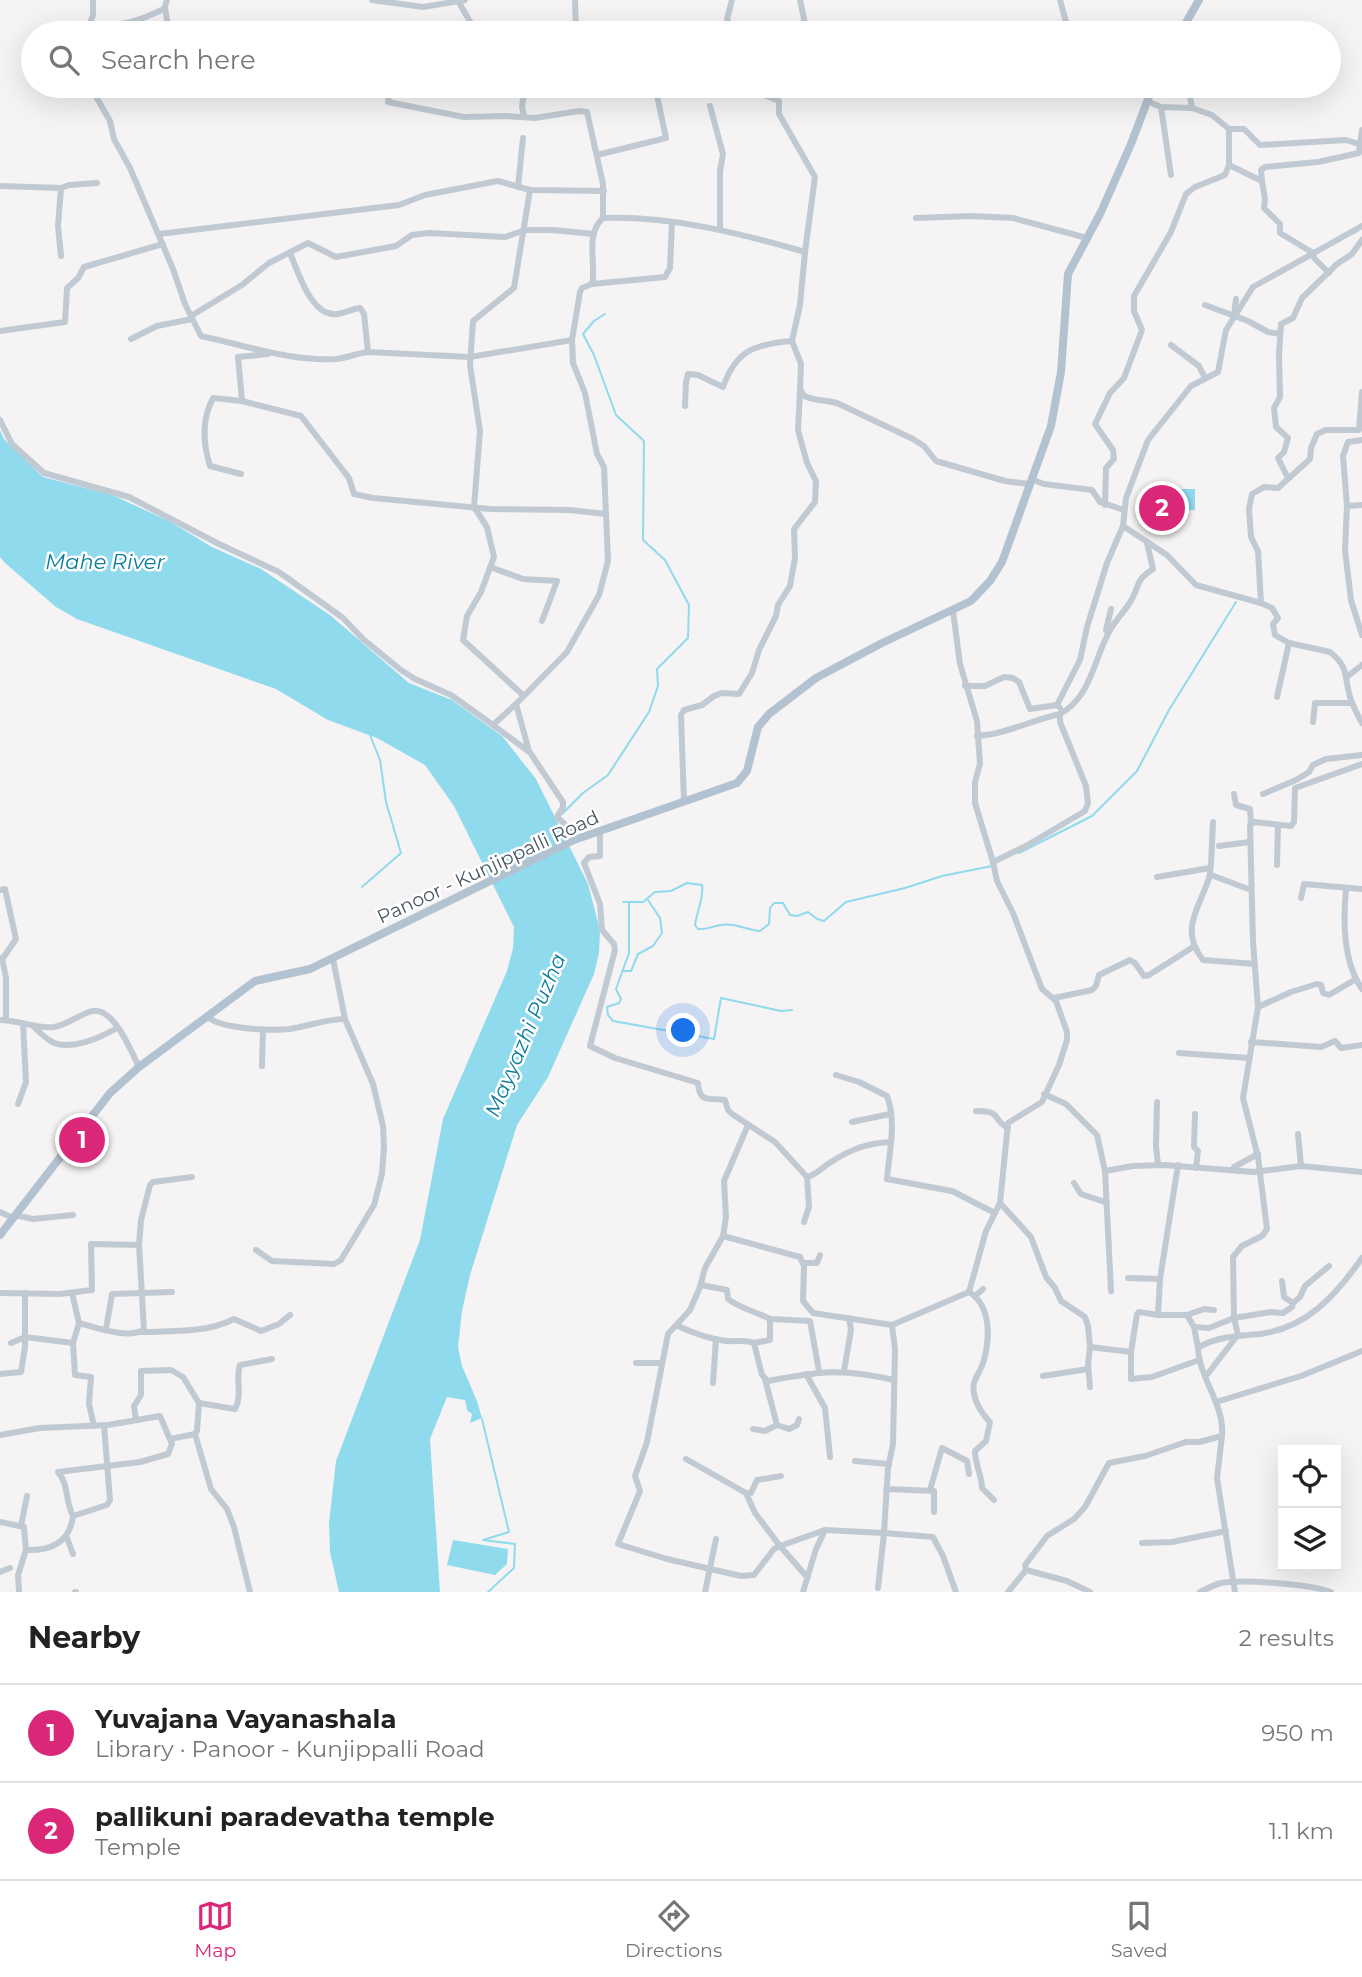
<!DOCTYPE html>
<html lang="en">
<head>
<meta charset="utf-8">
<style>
	body { margin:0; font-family:Montserrat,sans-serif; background:#f2f2f2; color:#222 }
	.controls { position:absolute; right:21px; bottom:21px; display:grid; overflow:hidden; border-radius:0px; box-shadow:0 7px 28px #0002 }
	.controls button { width:63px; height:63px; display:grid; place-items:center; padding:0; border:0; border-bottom:2px solid #e0e0e0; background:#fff; color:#222; font:35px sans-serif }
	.you { position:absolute; left:684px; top:1031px; width:24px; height:24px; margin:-18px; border:5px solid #fff; border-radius:50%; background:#1a73e8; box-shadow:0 0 0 10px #1a73e833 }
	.badge { display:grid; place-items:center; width:46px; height:46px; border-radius:50%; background:#db2777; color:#fff; font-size:23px; font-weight:700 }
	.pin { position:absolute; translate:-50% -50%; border:4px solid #fff; box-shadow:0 2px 7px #0006 }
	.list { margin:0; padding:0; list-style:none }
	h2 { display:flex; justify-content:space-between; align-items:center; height:91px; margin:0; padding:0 28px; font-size:30px }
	h2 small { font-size:23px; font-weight:400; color:#767676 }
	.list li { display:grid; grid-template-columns:46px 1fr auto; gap:21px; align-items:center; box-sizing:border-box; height:98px; padding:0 28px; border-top:2px solid #e0e0e0 }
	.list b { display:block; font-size:26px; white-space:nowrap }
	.list p { margin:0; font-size:23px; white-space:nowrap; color:#767676 }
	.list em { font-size:23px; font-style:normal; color:#767676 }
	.icon { flex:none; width:38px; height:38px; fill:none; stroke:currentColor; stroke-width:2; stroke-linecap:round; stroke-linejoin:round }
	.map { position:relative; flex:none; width:1362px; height:1592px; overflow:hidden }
	.search { position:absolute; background:#fff; box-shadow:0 7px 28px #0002; left:21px; right:21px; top:21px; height:77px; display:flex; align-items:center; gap:18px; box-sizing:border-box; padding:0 24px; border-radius:38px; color:#767676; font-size:26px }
	.sheet { height:287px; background:#fff }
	nav { display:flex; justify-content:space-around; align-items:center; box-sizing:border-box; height:98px; border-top:2px solid #e0e0e0; background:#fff; font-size:19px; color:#767676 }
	nav a { display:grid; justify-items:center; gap:4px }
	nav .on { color:#db2777 }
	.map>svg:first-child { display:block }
	.water { fill:#90daee }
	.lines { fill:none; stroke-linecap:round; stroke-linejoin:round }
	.stream { stroke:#90daee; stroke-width:2 }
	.minor { stroke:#c1cad2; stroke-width:6 }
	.major { stroke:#b3c2d1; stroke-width:8 }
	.labels { text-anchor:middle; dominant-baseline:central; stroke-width:5; stroke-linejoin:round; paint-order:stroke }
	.street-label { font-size:19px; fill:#4a5661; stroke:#fff }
	.water-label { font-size:21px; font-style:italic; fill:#0c7c9b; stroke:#fff }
</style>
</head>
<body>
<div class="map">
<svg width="1362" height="1592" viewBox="0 0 1362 1592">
	<rect width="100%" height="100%" fill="#f5f3f3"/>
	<g class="water">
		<path d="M0 430 4 439 43 477 112 495 169 521 212 547 261 569 330 615 409 683 452 700 502 736 536 779 588 884 600 930 599 953 594 974 548 1077 517 1125 470 1275 462 1311 458 1347 462 1366 477 1401 482 1418 470 1423 472 1414 467 1410 465 1400 447 1397 430 1439 440 1592H339L330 1552 329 1523 336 1461 420 1240 443 1119 507 971 513 948 514 927 454 806 425 765 377 738 328 720 276 689 77 619 56 607 5 563 0 557Z"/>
		<path d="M1180 489H1195V510H1179Z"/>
		<path d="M453 1540 508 1549 507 1564 495 1575 447 1565Z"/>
	</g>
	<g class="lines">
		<g class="stream">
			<path d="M562 814 583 793 608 775 649 712 658 686 657 669 688 638 689 605 665 560 643 540 644 441 616 415 594 355 583 334 594 321 605 314"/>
			<path d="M1019 853 1092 816 1137 771 1169 710 1236 602"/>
			<path d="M362 887 401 853 386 802 380 760 370 735"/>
			<path d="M623 902H643L655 892 671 891 687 883 702 885C704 898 697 911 695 925L698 929C708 930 712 926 721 925 733 922 747 930 760 931L769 924 770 908 774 903H783L790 915 797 916 808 912 817 919 824 921 846 902 905 888 942 876 992 866"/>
			<path d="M629 903V953L616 989 621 999 619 1003 607 1007 608 1015 613 1021 714 1039 721 998 781 1011 792 1010"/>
			<path d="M623 971H631L638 954 653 946 662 933 660 918 648 900"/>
			<path d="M482 1419 509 1532 483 1540 515 1544 514 1568 488 1592"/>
		</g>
		<g class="minor">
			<path d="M93 0V15L89 26C118 28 139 21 164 9L167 0"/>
			<path d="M372 0 423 7 465 0"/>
			<path d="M575 0 576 33"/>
			<path d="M732 0 727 19 733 33"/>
			<path d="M800 0 807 33"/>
			<path d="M1060 0 1069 33"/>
			<path d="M458 1 472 25 481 33"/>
			<path d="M165 7 169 33"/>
			<path d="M90 86 110 121 114 139 130 168 173 269 185 304 201 336C244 345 292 362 336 359 347 358 357 353 368 352L470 357 572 340"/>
			<path d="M368 86 389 93 388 102 464 117 506 116 535 118 579 111 587 112 603 184V218C672 216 739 233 805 252L800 305 792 341 801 364 800 388 803 395C813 402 828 399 839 404L913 439 924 446 936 461 1005 481 1029 484"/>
			<path d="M757 86 764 95 779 101V114L815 177 805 252"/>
			<path d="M1176 86 1178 89 1189 90 1192 108 1212 115 1229 129V165L1262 181 1265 199 1264 208 1280 224V233L1313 253 1314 258 1329 273"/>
			<path d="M1147 101 1161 107 1192 108"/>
			<path d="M710 106 723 154 720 171V228"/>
			<path d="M1161 107 1171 175"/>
			<path d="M524 116 522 107 525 86"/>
			<path d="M1229 129H1244L1260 145 1346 140 1362 145"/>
			<path d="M597 155 666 138 655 86"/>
			<path d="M1262 181 1261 170 1265 167 1318 162 1359 153 1362 130"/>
			<path d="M0 186 61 188 69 185 97 183"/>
			<path d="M518 187 523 138"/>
			<path d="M61 188 58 226 61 256"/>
			<path d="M916 218 971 216 1013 218 1087 238"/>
			<path d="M159 234 399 205 425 195 498 181 530 190 604 191"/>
			<path d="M290 253C298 271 311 318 338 314 345 313 352 309 360 308L364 314 368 352"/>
			<path d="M592 284 665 277 670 268 672 223"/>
			<path d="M1205 305 1248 321 1268 332 1280 334"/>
			<path d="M1234 315 1236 299"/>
			<path d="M191 316 242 285 269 263 308 243 336 257 396 246 412 235 429 233 505 237 525 230H552L594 234"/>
			<path d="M0 331 65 322 67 288 78 278 84 267 163 244"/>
			<path d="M131 339 157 326 192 319"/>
			<path d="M1171 345 1199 366 1205 378"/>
			<path d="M268 354 238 357 242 401 301 416 349 478 354 494 373 498 490 509 569 510 606 514"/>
			<path d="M685 406 686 382 688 374 698 375 723 387C736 350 755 344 792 341"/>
			<path d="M0 420 12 444 44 473 129 497 219 544 279 572 343 618 363 639 401 670 415 679 451 695 493 725 516 704"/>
			<path d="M241 474 210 466C203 444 202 419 213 398L242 401"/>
			<path d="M1288 478 1278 458 1284 452 1288 438 1276 427 1274 408 1280 397 1279 355 1281 324 1293 318 1302 298 1337 264 1352 254 1362 240"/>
			<path d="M1031 479 1044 484 1092 490 1100 502 1124 510"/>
			<path d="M1105 505 1106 468 1114 459 1113 450 1095 424 1110 393 1124 378 1142 330 1134 311V296L1171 232 1186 194 1195 187 1225 175 1229 165"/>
			<path d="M1362 505 1347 506 1345 550 1351 600 1362 635"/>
			<path d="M1347 506 1343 456 1348 442 1362 440"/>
			<path d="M1123 526 1167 555 1196 585 1261 603 1272 608 1278 618 1273 624 1275 635 1289 643 1330 652C1349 667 1344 676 1350 697 1353 706 1357 714 1362 723"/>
			<path d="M490 567 523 579 557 581 542 621"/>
			<path d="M1261 603 1258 551 1251 537 1249 509 1252 494 1264 487 1278 488 1310 459 1311 448 1317 434 1326 430H1359L1362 392"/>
			<path d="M953 611 960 664 977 721 980 764 975 782V803L993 862 1026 846 1085 811 1088 803 1086 786 1060 722V714C1090 697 1093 664 1107 636 1113 622 1125 612 1132 599 1141 582 1135 581 1153 569L1147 543"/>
			<path d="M1108 633 1106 630 1111 609"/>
			<path d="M1348 676 1362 665"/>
			<path d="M965 686H985L1004 677 1013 678 1019 682 1030 709 1057 705 1060 708"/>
			<path d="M524 696 463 640 467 616 481 592 494 557 487 527 474 507 480 431 470 365 473 321 514 288 530 190"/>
			<path d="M1277 697 1289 643"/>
			<path d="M1057 705 1080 660 1087 627 1107 563 1123 526 1126 498 1148 440 1191 386 1218 372 1226 330 1253 287 1362 226"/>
			<path d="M1313 722 1315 703H1352"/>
			<path d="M493 725 528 751"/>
			<path d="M977 736C1006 734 1032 720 1060 714"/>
			<path d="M1234 794 1236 805 1250 809 1251 823"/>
			<path d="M1263 794 1296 780 1309 772 1313 765 1326 759 1362 755"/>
			<path d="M684 801 681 715 684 710 702 705 714 696 722 693 739 694 752 673 759 650 776 616 778 605 790 586 795 558 794 529 815 502 816 481 807 463 798 430 800 392"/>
			<path d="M1213 822C1212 834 1212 869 1209 878 1199 909 1179 929 1203 960L1255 964"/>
			<path d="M600 830V856L589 857 584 863 600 904 602 930 614 944 615 950 590 1046 615 1058 698 1083C699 1103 709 1098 725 1100L728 1110 732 1114 775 1142 807 1177C816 1175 823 1167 831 1162 851 1149 868 1143 891 1142"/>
			<path d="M574 840V833L557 817 563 807V802L529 751 516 704 567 652 599 595 608 561 604 467 597 454 585 393 573 363 572 340 580 292 582 288 592 284C597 264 584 235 603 218"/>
			<path d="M1219 846 1250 842"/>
			<path d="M1277 865 1278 825"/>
			<path d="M1211 875 1251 890"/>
			<path d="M1157 877 1210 868"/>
			<path d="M1346 889C1343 920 1343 962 1362 989"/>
			<path d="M0 890 5 889 16 939 3 958"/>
			<path d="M1301 898 1304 884 1362 889"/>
			<path d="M2 958 6 978V1020"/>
			<path d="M1054 998 1092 990 1096 986 1099 975 1130 960 1135 963 1144 976 1149 975 1193 947"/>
			<path d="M1258 1007 1291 992 1317 984 1321 985 1323 993 1329 995 1356 979"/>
			<path d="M208 1017C221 1029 272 1031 290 1029 309 1026 326 1019 345 1019"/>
			<path d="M0 1020C18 1020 36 1029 54 1027 67 1025 77 1016 89 1012 112 1002 131 1051 139 1067"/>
			<path d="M32 1025C37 1030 43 1036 49 1040 67 1053 100 1038 117 1028"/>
			<path d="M1251 1042 1321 1047 1335 1041 1341 1048 1362 1045"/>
			<path d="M1179 1053 1249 1058"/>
			<path d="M262 1066 263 1029"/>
			<path d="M836 1075 859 1082 887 1096C897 1122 889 1153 887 1179L952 1191 995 1213"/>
			<path d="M1044 1094 1066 1104 1097 1135 1105 1171 1111 1291"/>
			<path d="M1157 1102 1156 1146 1158 1165"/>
			<path d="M18 1104 26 1082 23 1023"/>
			<path d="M976 1111C1003 1111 991 1119 1008 1128"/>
			<path d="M1195 1114 1194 1147 1198 1151 1196 1168"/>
			<path d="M852 1122 890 1114"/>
			<path d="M1298 1134 1301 1166"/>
			<path d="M1178 1165 1160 1279 1158 1315H1187L1194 1327 1209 1328 1234 1318 1271 1312 1283 1313 1292 1307 1293 1303 1284 1297 1282 1281"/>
			<path d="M1105 1171 1133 1166 1164 1165 1254 1172 1301 1166 1362 1172"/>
			<path d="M1238 1171 1234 1167 1258 1154"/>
			<path d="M1074 1183 1081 1194 1105 1202"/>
			<path d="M1000 1203 1031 1237 1046 1277 1055 1288 1061 1301 1085 1317 1088 1326 1090 1347 1131 1352V1379L1152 1377 1199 1360"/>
			<path d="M0 1212 13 1218"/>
			<path d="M15 1215 33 1219 73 1215"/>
			<path d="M804 1222 809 1207 807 1177"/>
			<path d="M723 1236 800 1257 804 1266 803 1301 813 1313 892 1325"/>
			<path d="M256 1250 272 1261 334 1264 341 1260 374 1205 382 1174 384 1146 383 1126 373 1084 345 1019 333 959"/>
			<path d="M803 1263H817L820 1255"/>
			<path d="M1128 1278 1160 1279"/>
			<path d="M701 1285 727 1290 728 1299C739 1308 757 1312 770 1319"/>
			<path d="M969 1292 986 1231 1000 1203 1008 1123 1042 1102 1059 1065 1067 1040V1032L1056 1001 1042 989 1013 913 997 881 993 862"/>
			<path d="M0 1293 60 1294 92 1290 91 1244 139 1245"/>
			<path d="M72 1293 79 1323C97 1328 127 1339 144 1330L139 1245 141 1220 150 1185 153 1182 192 1177"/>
			<path d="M975 1296 983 1289"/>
			<path d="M1293 1303 1300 1297 1305 1286 1329 1266"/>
			<path d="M1187 1315 1204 1309 1214 1310"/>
			<path d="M678 1326C693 1333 709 1339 726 1341 735 1342 744 1339 754 1343L762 1375 768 1381C820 1371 842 1368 894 1380"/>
			<path d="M1194 1327 1198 1348"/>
			<path d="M106 1329 112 1294 172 1292"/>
			<path d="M141 1332C172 1331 207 1333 234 1319L261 1331 279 1324 290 1315"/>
			<path d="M1238 1335 1234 1318 1233 1257 1242 1246 1262 1236 1267 1229 1258 1157 1243 1098 1258 1007 1253 942 1250 825 1254 822 1291 826 1294 822 1295 788 1362 764"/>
			<path d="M11 1343 25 1337 73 1343 79 1323"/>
			<path d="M73 1343 75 1375 91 1377 89 1404 94 1426"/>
			<path d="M754 1343 770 1340V1319L810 1321 819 1371"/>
			<path d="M1131 1352 1137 1314 1139 1312 1158 1315"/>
			<path d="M636 1363H661"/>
			<path d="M844 1371 851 1330 849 1318"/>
			<path d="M0 1374 21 1372 25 1347V1293"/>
			<path d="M806 1374 825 1408 830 1457"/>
			<path d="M1043 1376 1088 1369"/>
			<path d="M1206 1376 1237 1336"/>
			<path d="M765 1379 777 1425 789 1429 797 1425 799 1419"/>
			<path d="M713 1383 716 1339"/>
			<path d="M1090 1387 1088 1364 1090 1347"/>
			<path d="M1216 1402 1301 1376 1362 1351"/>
			<path d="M199 1403 235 1409C243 1394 235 1380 240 1365L272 1359"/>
			<path d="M136 1420 134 1406 141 1395V1371L171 1370 183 1377 199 1403 197 1431 195 1434 211 1489 227 1509 234 1527 250 1592"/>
			<path d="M753 1429 765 1431 777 1425"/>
			<path d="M0 1435 40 1428 108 1425 160 1416 172 1444 168 1454 140 1462 58 1472C69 1485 65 1501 73 1516"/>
			<path d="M1222 1436 1217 1478 1235 1592"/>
			<path d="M170 1439 195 1434"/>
			<path d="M686 1459 746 1493 755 1513 780 1546 774 1549 754 1575 741 1576 667 1559 618 1544 640 1491 635 1476 647 1442 668 1334 690 1310 700 1287 705 1268 723 1236 726 1217 724 1181 748 1125"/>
			<path d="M855 1461 889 1464"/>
			<path d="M886 1489 934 1491V1512"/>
			<path d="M930 1490 942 1448 967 1461 969 1474"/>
			<path d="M746 1493H751L757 1480 781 1476"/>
			<path d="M0 1522 24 1527 26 1550 18 1575 19 1592"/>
			<path d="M21 1526 27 1496"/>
			<path d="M67 1538 73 1554"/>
			<path d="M1142 1543 1172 1542 1226 1531"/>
			<path d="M26 1550C51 1551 70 1542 73 1516L107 1505 110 1500 104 1425"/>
			<path d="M0 1572 10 1568"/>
			<path d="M807 1577 780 1546 825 1530"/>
			<path d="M878 1588 884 1533 933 1537 943 1556 956 1592"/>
			<path d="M75 1592H76"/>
			<path d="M705 1592 716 1539"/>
			<path d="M803 1592 816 1549 825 1530 884 1533 888 1468 893 1444 895 1349 892 1325 969 1292C992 1306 990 1340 983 1363 981 1370 976 1376 974 1383 971 1397 981 1413 990 1422L986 1441 975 1451C975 1465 982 1475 982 1488L994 1500"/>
			<path d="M1008 1592 1026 1570"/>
			<path d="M1090 1592 1067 1581 1026 1570 1025 1565 1047 1536 1074 1519 1085 1507 1109 1463 1145 1456 1186 1442H1199L1222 1436C1225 1405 1199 1378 1198 1348L1201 1346C1220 1336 1239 1336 1260 1334 1307 1328 1336 1295 1362 1258"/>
			<path d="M1200 1592C1206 1589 1214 1585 1221 1583 1244 1579 1308 1584 1331 1592"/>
		</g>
		<g class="major">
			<path d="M1180 33 1199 0"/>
			<path d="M0 1235 110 1093 139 1067 255 981 310 969 574 840 737 783 747 771 758 727 769 714 816 678 882 643 971 601 990 581 1002 562 1051 426 1061 372 1068 274 1101 212 1131 144 1153 86"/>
		</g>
	</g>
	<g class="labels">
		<g class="street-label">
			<text transform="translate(488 867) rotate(-25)">Panoor - Kunjippalli Road</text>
		</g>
		<g class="water-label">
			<text x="105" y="561">Mahe River</text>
			<text transform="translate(525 1035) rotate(-67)">Mayyazhi Puzha</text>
		</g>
	</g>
</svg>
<div class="controls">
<button><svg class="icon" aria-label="locate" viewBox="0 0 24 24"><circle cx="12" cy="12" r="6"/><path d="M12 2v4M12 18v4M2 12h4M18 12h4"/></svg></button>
<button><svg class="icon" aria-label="layers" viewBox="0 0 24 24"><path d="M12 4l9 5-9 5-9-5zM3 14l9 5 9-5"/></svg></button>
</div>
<div class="you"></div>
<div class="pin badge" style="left:82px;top:1140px">1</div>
<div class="pin badge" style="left:1162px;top:508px">2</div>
<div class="search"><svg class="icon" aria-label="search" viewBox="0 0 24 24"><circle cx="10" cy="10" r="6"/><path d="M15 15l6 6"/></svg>Search here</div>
</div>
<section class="sheet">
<h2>Nearby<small>2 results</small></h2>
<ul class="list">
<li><span class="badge">1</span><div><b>Yuvajana Vayanashala</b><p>Library · Panoor - Kunjippalli Road</p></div><em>950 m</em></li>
<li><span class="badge">2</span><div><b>pallikuni paradevatha temple</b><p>Temple</p></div><em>1.1 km</em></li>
</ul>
</section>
<nav>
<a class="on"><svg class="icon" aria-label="map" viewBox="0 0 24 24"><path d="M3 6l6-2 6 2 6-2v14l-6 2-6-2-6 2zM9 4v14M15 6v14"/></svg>Map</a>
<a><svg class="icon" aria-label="directions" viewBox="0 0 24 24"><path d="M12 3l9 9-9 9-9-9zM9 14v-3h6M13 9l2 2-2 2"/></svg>Directions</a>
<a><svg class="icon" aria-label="saved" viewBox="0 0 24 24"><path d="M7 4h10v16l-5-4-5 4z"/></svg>Saved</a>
</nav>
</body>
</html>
